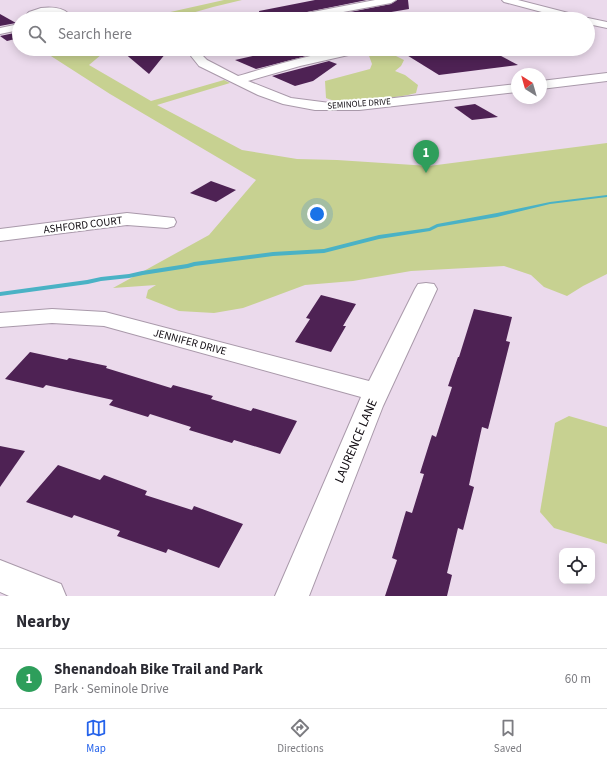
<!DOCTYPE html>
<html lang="en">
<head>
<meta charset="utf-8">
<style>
	body { margin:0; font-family:"Source Sans 3",sans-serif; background:#f2f2f3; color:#2b2b33 }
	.controls { position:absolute; right:12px; bottom:12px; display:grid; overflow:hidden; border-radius:8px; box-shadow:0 2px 10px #0003 }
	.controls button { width:36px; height:36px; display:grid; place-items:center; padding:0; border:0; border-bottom:1px solid #e1e1e2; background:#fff; color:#2b2b33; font:20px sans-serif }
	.compass { position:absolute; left:511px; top:68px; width:36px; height:36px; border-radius:50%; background:#fff; box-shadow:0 2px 10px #0003; rotate:323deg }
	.you { position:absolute; left:317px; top:214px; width:14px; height:14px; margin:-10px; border:3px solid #fff; border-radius:50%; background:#1a73e8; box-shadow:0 0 0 6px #1a73e833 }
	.badge { display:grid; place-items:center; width:26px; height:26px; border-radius:50%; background:#2563eb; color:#fff; font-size:13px; font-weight:700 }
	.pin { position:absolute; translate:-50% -33px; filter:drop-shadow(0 1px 2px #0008) }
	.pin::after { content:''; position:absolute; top:21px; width:14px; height:12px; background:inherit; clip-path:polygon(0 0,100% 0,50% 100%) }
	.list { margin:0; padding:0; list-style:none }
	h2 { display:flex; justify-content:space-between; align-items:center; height:52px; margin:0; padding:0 16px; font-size:17px }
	h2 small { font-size:13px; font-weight:400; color:#7c7c81 }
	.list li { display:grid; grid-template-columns:26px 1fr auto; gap:12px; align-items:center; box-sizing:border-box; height:60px; padding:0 16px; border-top:1px solid #e1e1e2 }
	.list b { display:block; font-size:15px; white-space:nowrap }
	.list p { margin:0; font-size:13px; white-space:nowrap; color:#7c7c81 }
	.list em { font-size:13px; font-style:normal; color:#7c7c81 }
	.icon { flex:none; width:22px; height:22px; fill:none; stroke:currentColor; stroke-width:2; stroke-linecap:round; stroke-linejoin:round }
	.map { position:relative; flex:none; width:607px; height:596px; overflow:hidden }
	.search { position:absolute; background:#fff; box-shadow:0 2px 10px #0003; left:12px; right:12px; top:12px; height:44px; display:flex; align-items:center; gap:10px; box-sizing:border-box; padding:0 14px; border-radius:22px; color:#7c7c81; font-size:15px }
	.sheet { height:112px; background:#fff }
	nav { display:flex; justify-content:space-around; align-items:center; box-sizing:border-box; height:56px; border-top:1px solid #e1e1e2; background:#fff; font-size:11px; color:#7c7c81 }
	nav a { display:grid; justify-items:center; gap:2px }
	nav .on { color:#2563eb }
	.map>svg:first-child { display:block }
	.green { fill:#c7d191 }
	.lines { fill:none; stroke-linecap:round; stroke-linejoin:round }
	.stream { fill:#4ab2c5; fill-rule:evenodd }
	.building { fill:#4e2254 }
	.minor-casing { stroke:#a999aa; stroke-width:2 }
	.minor { fill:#fff; fill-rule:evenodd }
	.labels { text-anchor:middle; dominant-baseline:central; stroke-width:4; stroke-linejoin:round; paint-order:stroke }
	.far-street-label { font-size:9px; fill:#100b11; stroke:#fff }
	.street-label { font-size:11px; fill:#100b11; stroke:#fff }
	.near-street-label { font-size:13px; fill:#100b11; stroke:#fff }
</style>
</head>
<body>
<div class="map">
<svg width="607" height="596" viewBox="0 0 607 596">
	<rect width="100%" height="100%" fill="#ebdaec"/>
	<g class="green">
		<path d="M224 0H242L213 7 171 19H139Z"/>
		<path d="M40 49H108L89 65 151 101 224 80 230 83 157 105 242 150 297 159 337 160 429 166 607 143V274L583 286 567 296 544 287 531 275 504 266 411 271 353 281 305 285 243 308 214 313 179 311 146 298 148 290 156 285 113 288 209 235 256 180 110 94Z"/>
		<path d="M376 50H384L404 60 401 66 395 71 405 75 418 85 416 93 408 95C386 98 345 107 326 98L325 81 370 69 372 64 368 53Z"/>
		<path d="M569 416 607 427V544L554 528 540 512 555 423Z"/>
	</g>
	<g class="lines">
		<path class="stream" d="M607 195V197L550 204 497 217 438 227 430 231 379 239 324 253 273 256 195 266 188 268 143 275 129 278 101 281 88 284 0 296V292L87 280 101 277 129 274 142 271 187 264 194 262 273 252 324 249 379 235 429 228 437 224 497 213 550 202Z"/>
	</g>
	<g class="building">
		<path d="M315 0H367L292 15 286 19H260L259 11Z"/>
		<path d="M397 0H408L409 9 350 19H314L391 4Z"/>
		<path d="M0 14 16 23 0 26Z"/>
		<path d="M19 32V38L7 41 0 36Z"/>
		<path d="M284 49H302L314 54 256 69 235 60Z"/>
		<path d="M397 49H488L518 65 439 75Z"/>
		<path d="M123 52 166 53 149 74Z"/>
		<path d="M329 61 337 64 313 81 295 86 272 76Z"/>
		<path d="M475 104 498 117 472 120 454 107Z"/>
		<path d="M211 181 236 190 216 202 190 193Z"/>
		<path d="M321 295 356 304 343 326H346L331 352 295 342 310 319 306 318Z"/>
		<path d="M474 309 512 317 506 341 510 342 488 429 482 427 469 485 474 487 463 530 458 528 447 573 452 575 447 596H385L397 560 392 558 406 511 412 513 424 474 420 473 432 435 436 437 452 387 448 386 458 357H459Z"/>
		<path d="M30 352 67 360 69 358 107 366 106 368 171 388 173 385 213 396 211 399 251 411 253 408 297 421 280 454 234 440 232 443 189 430 191 427 150 414 148 417 109 405 113 400 46 385 43 388 5 379Z"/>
		<path d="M0 446 25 451 0 487Z"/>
		<path d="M58 465 100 480 104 475 147 491 145 495 192 510 194 506 243 524 219 568 168 549 166 553 117 536 120 531 74 515 72 518 26 502Z"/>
	</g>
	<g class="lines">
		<defs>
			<g id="minor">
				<path d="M375 0H396L391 3 306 19H287L292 16Z"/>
				<path d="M502 0H518L584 17 585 19 588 18 607 22V28L588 24V19H568L504 2Z"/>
				<path d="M41 8C51 7 62 7 69 14L62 19H49L56 14C49 13 42 14 36 17L37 19H25L24 17 29 12Z"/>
				<path d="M19 24V30L0 34V28Z"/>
				<path d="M192 49H204L203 56 207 60 238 76C280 64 324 49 368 49L366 51 300 66 248 81 291 98 330 103 359 102 517 84V92L359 110H315L283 104 258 95 199 66 191 56Z"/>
				<path d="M607 73V81L541 89V81Z"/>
				<path d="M127 213 174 218 176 222 174 226 167 228 127 225 0 241V229Z"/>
				<path d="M426 283 434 284 437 289 383 406 309 596H275L361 397 104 326 52 323 0 327V313L52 309 105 312 369 381 415 289 418 284Z"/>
				<path d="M0 560 61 584 66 596H9L0 592Z"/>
			</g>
		</defs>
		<use href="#minor" class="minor-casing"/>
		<use href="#minor" class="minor"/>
	</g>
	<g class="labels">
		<g class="far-street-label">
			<text transform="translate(359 104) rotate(-4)">SEMINOLE DRIVE</text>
		</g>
		<g class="street-label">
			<text transform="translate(83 225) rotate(-7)">ASHFORD COURT</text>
			<text transform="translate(190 342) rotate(15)">JENNIFER DRIVE</text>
		</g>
		<g class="near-street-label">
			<text transform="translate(356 441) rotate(-67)">LAURENCE LANE</text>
		</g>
	</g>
</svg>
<div class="controls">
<button><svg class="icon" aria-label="locate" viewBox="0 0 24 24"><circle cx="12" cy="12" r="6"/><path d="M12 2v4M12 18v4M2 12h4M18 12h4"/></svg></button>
</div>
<svg class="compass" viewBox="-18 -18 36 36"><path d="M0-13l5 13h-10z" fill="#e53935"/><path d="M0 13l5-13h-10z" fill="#7c7c81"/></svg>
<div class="you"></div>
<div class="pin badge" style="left:426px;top:173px;background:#2e9e5b">1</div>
<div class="search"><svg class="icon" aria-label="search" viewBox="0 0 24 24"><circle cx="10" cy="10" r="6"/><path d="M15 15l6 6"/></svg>Search here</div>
</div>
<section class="sheet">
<h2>Nearby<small></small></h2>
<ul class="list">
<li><span class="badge" style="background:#2e9e5b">1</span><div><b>Shenandoah Bike Trail and Park</b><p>Park · Seminole Drive</p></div><em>60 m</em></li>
</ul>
</section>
<nav>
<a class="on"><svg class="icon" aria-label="map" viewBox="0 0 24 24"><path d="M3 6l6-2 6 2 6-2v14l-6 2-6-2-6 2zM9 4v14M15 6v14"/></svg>Map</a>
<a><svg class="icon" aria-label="directions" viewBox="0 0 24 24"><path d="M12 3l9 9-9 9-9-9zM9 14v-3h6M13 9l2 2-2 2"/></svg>Directions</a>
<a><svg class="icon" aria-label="saved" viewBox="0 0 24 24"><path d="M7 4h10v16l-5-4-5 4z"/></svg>Saved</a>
</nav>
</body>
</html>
